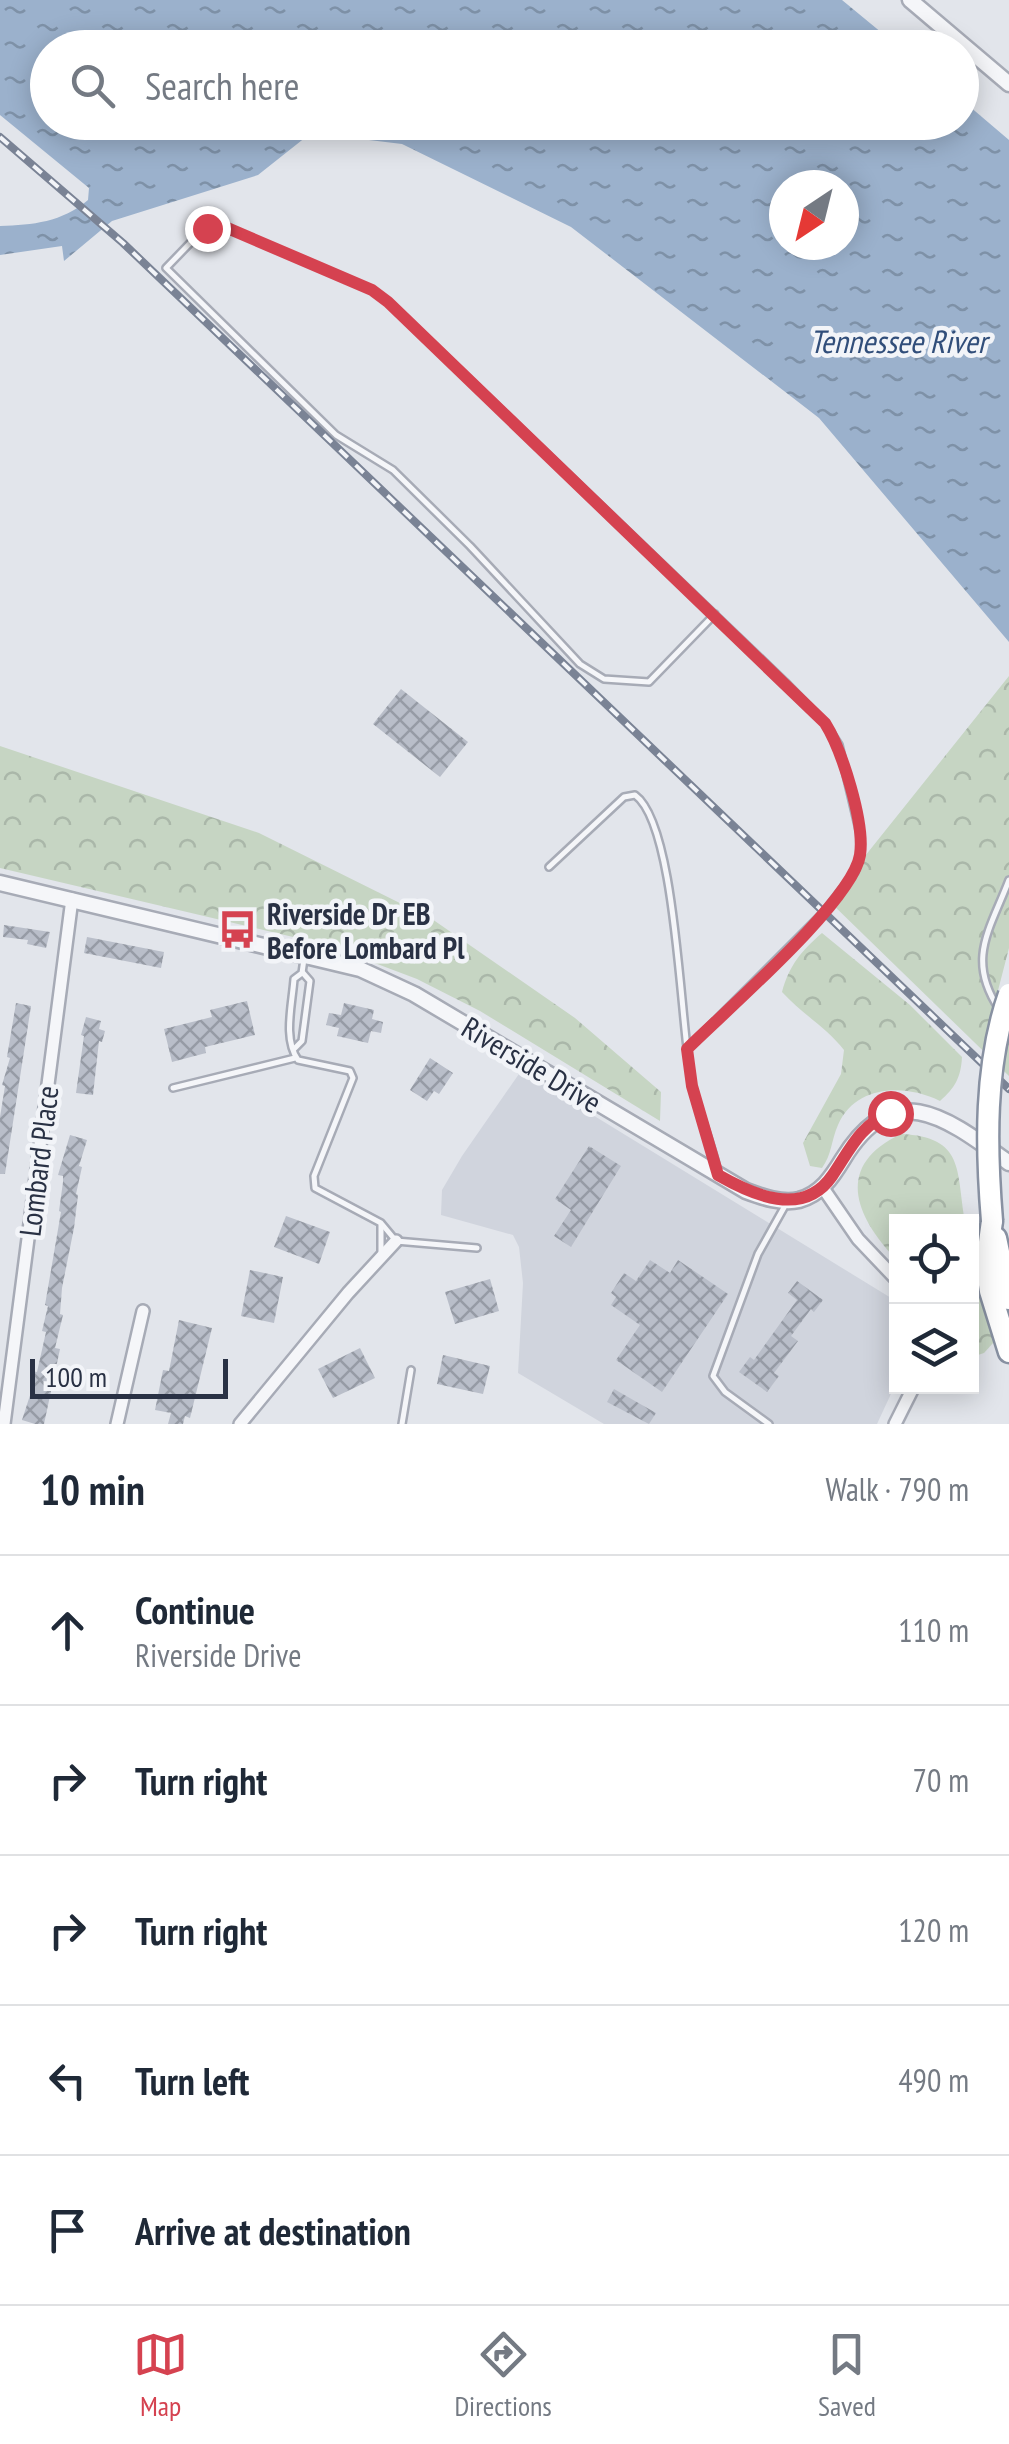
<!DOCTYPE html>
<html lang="en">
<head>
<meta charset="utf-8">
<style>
	body { margin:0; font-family:"PT Sans Narrow",sans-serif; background:#f6f6f7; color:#1f2937 }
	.controls { position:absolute; right:30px; bottom:30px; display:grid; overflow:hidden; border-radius:0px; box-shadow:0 5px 25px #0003 }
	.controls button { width:90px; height:90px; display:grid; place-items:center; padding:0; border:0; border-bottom:2px solid #e0e1e3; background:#fff; color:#1f2937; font:50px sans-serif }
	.compass { position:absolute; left:769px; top:170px; width:90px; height:90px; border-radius:50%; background:#fff; box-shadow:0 5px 25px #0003; rotate:215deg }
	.scale { position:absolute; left:30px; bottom:25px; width:198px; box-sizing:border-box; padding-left:10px; border:5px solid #293144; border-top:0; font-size:28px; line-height:35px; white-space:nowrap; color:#293144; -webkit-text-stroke:8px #f2f4f8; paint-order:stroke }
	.stop { position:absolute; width:30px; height:30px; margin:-22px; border:8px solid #d54250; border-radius:50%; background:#fff }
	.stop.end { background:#d54250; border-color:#fff; box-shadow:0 2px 10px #0008 }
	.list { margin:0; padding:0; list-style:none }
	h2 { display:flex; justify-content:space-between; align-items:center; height:130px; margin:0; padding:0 40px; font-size:42px }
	h2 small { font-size:32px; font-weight:400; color:#747a83 }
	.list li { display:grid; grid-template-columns:65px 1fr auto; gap:30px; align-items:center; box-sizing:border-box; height:150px; padding:0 40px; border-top:2px solid #e0e1e3 }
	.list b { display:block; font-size:38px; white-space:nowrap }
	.list p { margin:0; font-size:32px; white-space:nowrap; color:#747a83 }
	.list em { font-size:32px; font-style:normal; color:#747a83 }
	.icon { flex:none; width:55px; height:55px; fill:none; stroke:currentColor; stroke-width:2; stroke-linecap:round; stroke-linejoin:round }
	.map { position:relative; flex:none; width:1009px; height:1424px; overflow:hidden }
	.search { position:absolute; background:#fff; box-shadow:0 5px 25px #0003; left:30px; right:30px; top:30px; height:110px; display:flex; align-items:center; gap:25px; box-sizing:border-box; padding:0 35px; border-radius:55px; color:#747a83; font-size:38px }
	.sheet { height:880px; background:#fff }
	nav { display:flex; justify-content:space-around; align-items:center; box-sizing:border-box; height:140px; border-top:2px solid #e0e1e3; background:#fff; font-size:28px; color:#747a83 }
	nav a { display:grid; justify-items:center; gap:5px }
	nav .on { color:#d54250 }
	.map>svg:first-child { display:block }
	.built { fill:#d0d4dd }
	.forest { fill:url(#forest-crowns) }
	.water { fill:url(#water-ripples); fill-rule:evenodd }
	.building { fill:url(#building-cross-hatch) }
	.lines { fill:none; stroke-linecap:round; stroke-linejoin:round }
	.service-casing { stroke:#a7abb6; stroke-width:10 }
	.minor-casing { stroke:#a7abb6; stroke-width:16 }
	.tertiary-casing { stroke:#a7abb6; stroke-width:19 }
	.motorway-casing { stroke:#8891a2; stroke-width:25 }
	.service { stroke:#f5f6f9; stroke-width:5 }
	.minor { stroke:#f5f6f9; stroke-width:11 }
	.tertiary { stroke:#f5f6f9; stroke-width:14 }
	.motorway { stroke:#fff; stroke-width:20 }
	.rail-casing { stroke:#7a8395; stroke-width:8 }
	.rail { stroke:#f2f4f8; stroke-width:4; stroke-dasharray:11; stroke-linecap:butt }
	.motorway-bridge-casing { stroke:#8891a2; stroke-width:25; stroke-linecap:butt }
	.motorway-bridge { stroke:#fff; stroke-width:20 }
	.route { stroke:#d54250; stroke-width:12 }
	.labels { text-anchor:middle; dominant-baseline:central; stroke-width:9; stroke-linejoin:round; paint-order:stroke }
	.poi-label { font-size:30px; font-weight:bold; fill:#293144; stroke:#f2f4f8; text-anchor:start }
	.street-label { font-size:30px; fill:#293144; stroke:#f2f4f8 }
	.water-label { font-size:32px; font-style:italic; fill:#314e7a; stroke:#f2f4f8 }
</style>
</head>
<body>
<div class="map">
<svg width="1009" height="1424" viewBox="0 0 1009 1424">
	<defs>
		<pattern id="forest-crowns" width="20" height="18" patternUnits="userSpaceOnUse" patternTransform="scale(2.5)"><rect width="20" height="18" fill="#c6d5c3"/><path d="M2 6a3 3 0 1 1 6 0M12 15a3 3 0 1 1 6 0" fill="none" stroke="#aab7a9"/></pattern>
		<pattern id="water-ripples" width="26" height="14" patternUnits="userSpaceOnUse" patternTransform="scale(2.5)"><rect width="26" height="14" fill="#9bb1cc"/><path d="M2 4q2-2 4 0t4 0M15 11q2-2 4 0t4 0" fill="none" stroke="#7e91a7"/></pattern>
		<pattern id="building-cross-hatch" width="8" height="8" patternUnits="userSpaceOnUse" patternTransform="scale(2.5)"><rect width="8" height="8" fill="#b9bec9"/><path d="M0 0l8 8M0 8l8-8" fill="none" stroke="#969ba5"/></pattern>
	</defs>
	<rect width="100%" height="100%" fill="#e2e5eb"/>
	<path class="built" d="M521 1071 896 1301V1383L877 1424H604L518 1373 523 1283 519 1247 513 1235 441 1215 442 1190 462 1156Z"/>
	<g class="forest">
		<path d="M1009 676V948L994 1006 1009 1022V1076L829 901Z"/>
		<path d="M0 746 259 833 432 919 575 1018 661 1092 660 1121 480 1011 417 979 327 945 0 868Z"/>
		<path d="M822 933 910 1005 962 1057C961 1077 955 1088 940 1101 906 1084 856 1084 838 1125 831 1141 832 1154 822 1168L810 1166 803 1143 841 1074 844 1050C826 1027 802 1014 782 992 789 966 801 951 822 933Z"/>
		<path d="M901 1134C965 1137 956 1170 965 1221L896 1222V1259C854 1215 835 1165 901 1134Z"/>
		<path d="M972 1258 994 1342 984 1353 975 1356 972 1354Z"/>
	</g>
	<path class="water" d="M0 0H842L899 47 48 48V122H962V100L1009 140V642L819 418 571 227 402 144 311 133 258 175 112 221 64 261 62 246 0 255V226C33 225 62 222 88 200L89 188 0 115ZM784 185H844V245H784Z"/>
	<g class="building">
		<path d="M401 689 468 742 440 777 373 724Z"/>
		<path d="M4 925 50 932 46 948 27 944 28 940 3 937Z"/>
		<path d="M87 937 164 952 161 968 84 953Z"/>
		<path d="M247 1001 255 1035 205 1047 206 1053 172 1062 164 1029 212 1017 210 1010Z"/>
		<path d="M16 1003 31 1006 5 1174H0V1117L5 1086 2 1085 10 1058 7 1057Z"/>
		<path d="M344 1003 374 1010 372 1019 383 1022 381 1033 371 1031 368 1043 337 1036 339 1028 326 1025 329 1013 341 1015Z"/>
		<path d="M86 1017 101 1021 99 1029 105 1031 102 1042 99 1041 93 1095 76 1093 84 1036 81 1035Z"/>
		<path d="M430 1058 453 1073 439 1094 434 1091 427 1101 410 1090Z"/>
		<path d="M70 1135 87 1140 79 1166 82 1167 76 1194 78 1195 74 1228 62 1288 60 1314 63 1315 55 1348 60 1349 44 1424H35L22 1420 34 1383 30 1382 32 1371 37 1372 46 1332 42 1331 48 1306 45 1305 61 1212 59 1211 63 1182V1176L58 1175Z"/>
		<path d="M589 1146 621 1166 571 1247 554 1236 571 1210 555 1199Z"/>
		<path d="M286 1216 330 1232 319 1264 274 1247Z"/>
		<path d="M650 1260 670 1273 678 1260 728 1294 662 1392 616 1360 640 1325 611 1305 616 1297 611 1293 624 1273 636 1281Z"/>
		<path d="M250 1270 283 1277 274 1323 241 1316Z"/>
		<path d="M490 1279 499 1311 455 1324 445 1292Z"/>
		<path d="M797 1281 823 1300 814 1312 811 1309 791 1336 798 1341 774 1373 779 1376 767 1392 739 1372 750 1357 754 1360 797 1300 788 1293Z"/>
		<path d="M179 1320 212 1328 190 1418 185 1416 183 1424H168L171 1413 155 1410 163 1370 169 1371Z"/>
		<path d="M360 1348 375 1378 333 1398 318 1369Z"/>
		<path d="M443 1355 490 1366 483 1394 437 1384Z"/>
		<path d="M614 1389 656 1413 649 1424 607 1402Z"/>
	</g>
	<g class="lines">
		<defs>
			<g id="service">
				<path d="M549 867 624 797 635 795C677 825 680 1027 692 1084 699 1114 711 1142 718 1172"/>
				<path d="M304 959 302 973 294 979C292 1006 283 1039 298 1060L350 1071 353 1078 314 1176 315 1188 381 1223 396 1241 477 1248"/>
				<path d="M999 1009C966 959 990 930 1009 880"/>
				<path d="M294 1049 302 1041 310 981 303 973"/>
				<path d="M687 1049 824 912 855 872 860 855V834L839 745 825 723 785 682 388 302 372 290 218 224 194 239 166 268 336 435 393 470 470 546 580 664 604 679 649 682 715 614"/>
				<path d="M173 1088 295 1058"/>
				<path d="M381 1254V1225"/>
				<path d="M402 1424 411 1370"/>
				<path d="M769 1424 725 1392 713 1376 758 1254 786 1204"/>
			</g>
			<g id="minor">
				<path d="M823 1188 858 1239 896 1279"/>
				<path d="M4 1424 72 899"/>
				<path d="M117 1424 143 1311"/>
				<path d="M240 1424 348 1293 396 1241"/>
				<path d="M895 1424 914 1386"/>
			</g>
			<g id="tertiary">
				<path d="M910 0 1009 84"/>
				<path d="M0 883 360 969 414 994 746 1191C762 1197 782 1204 799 1200 821 1194 832 1177 843 1159 894 1075 948 1119 1009 1163"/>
			</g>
			<g id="motorway">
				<path d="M992 1221 986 1264 990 1291 1009 1352"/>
				<path d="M996 1238 1009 1299"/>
			</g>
		</defs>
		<use href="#service" class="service-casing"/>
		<use href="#minor" class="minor-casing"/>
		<use href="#tertiary" class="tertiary-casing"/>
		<use href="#motorway" class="motorway-casing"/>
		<use href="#service" class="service"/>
		<use href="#minor" class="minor"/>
		<use href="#tertiary" class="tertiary"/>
		<use href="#motorway" class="motorway"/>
		<defs>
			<path id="rail" d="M0 137 123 243 1009 1089"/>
		</defs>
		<use href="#rail" class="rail-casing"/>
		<use href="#rail" class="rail"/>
		<defs>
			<path id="motorway-bridge" d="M992 1221C986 1147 984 1066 1009 994"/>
		</defs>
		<use href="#motorway-bridge" class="motorway-bridge-casing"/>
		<use href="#motorway-bridge" class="motorway-bridge"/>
	</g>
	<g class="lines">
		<path class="route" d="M207 228 218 224 372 290 388 302 825 723C842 750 865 823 860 855 853 901 724 1012 687 1049L692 1086 718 1175C753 1195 803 1218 832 1176 850 1150 859 1126 890 1113"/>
	</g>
	<defs>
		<symbol id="bus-bare" viewBox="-9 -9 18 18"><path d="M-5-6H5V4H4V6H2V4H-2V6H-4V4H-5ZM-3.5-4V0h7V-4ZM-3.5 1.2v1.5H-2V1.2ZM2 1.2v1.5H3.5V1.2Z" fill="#d54250" stroke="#f2f4f8" stroke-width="2.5" paint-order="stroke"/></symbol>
	</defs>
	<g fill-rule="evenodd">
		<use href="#bus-bare" x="210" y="902" width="55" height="55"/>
	</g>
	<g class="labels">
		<g class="poi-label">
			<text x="267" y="913">Riverside Dr EB<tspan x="267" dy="34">Before Lombard Pl</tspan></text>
		</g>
		<g class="street-label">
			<text transform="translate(532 1064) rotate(31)">Riverside Drive</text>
			<text transform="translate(38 1161) rotate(-83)">Lombard Place</text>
		</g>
		<g class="water-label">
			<text x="898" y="341">Tennessee River</text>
		</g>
	</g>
</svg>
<div class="controls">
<button><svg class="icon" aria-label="locate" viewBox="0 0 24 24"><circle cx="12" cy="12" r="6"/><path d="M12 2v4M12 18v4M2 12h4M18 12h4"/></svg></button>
<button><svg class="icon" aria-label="layers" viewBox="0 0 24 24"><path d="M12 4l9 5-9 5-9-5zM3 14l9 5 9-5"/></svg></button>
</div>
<svg class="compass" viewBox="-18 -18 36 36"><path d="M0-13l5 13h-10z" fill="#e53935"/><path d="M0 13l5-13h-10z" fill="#747a83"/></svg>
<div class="scale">100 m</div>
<div class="stop" style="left:890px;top:1113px"></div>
<div class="stop end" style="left:207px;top:228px"></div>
<div class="search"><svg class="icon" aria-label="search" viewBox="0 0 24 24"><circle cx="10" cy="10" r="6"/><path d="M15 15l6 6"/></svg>Search here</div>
</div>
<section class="sheet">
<h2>10 min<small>Walk · 790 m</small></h2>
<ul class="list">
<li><svg class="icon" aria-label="ahead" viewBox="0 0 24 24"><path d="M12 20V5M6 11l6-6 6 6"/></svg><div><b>Continue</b><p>Riverside Drive</p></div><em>110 m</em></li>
<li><svg class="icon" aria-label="right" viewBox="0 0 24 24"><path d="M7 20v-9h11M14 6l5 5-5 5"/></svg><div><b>Turn right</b></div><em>70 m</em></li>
<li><svg class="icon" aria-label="right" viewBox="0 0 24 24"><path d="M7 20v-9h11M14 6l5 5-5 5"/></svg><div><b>Turn right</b></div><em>120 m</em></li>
<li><svg class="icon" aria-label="left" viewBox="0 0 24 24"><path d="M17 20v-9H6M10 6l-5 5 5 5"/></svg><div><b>Turn left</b></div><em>490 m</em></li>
<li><svg class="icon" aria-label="arrive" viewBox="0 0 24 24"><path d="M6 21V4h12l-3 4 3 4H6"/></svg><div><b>Arrive at destination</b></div></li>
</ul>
</section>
<nav>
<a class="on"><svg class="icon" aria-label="map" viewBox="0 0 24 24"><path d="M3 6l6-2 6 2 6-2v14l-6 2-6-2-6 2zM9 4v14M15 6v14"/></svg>Map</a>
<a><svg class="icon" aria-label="directions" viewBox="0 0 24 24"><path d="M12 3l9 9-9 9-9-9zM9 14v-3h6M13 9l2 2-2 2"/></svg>Directions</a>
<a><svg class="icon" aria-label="saved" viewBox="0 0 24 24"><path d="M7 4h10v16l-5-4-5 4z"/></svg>Saved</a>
</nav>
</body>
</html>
